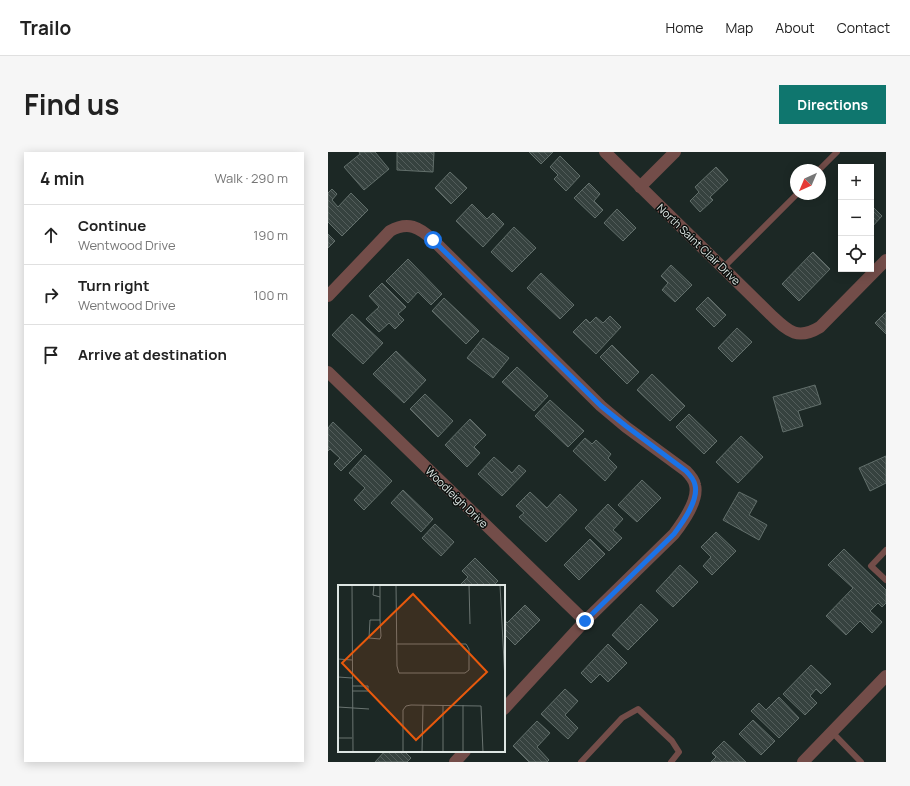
<!DOCTYPE html>
<html lang="en">
<head>
<meta charset="utf-8">
<style>
	body { margin:0; font-family:Manrope,sans-serif; background:#f6f6f6; color:#222 }
	.controls { position:absolute; right:12px; top:12px; display:grid; overflow:hidden; border-radius:0px; box-shadow:0 2px 10px #0003 }
	.controls button { width:36px; height:36px; display:grid; place-items:center; padding:0; border:0; border-bottom:1px solid #e0e0e0; background:#fff; color:#222; font:20px sans-serif }
	.compass { position:absolute; left:462px; top:12px; width:36px; height:36px; border-radius:50%; background:#fff; box-shadow:0 2px 10px #0003; rotate:224deg }
	.stop { position:absolute; width:12px; height:12px; margin:-9px; border:3px solid #1a73e8; border-radius:50%; background:#fff }
	.stop.end { background:#1a73e8; border-color:#fff; box-shadow:0 1px 4px #0008 }
	.list { margin:0; padding:0; list-style:none }
	h2 { display:flex; justify-content:space-between; align-items:center; height:52px; margin:0; padding:0 16px; font-size:17px }
	h2 small { font-size:13px; font-weight:400; color:#767676 }
	.list li { display:grid; grid-template-columns:26px 1fr auto; gap:12px; align-items:center; box-sizing:border-box; height:60px; padding:0 16px; border-top:1px solid #e0e0e0 }
	.list b { display:block; font-size:15px; white-space:nowrap }
	.list p { margin:0; font-size:13px; white-space:nowrap; color:#767676 }
	.list em { font-size:13px; font-style:normal; color:#767676 }
	.icon { flex:none; width:22px; height:22px; fill:none; stroke:currentColor; stroke-width:2; stroke-linecap:round; stroke-linejoin:round }
	.map { position:relative; flex:none; width:558px; height:610px; overflow:hidden; border-radius:0px }
	header { display:flex; align-items:center; gap:24px; box-sizing:border-box; height:56px; padding:0 20px; background:#fff; border-bottom:1px solid #e0e0e0 }
	header strong { font-size:19px }
	nav { display:flex; gap:22px; margin-inline-start:auto; font-size:14px }
	.intro { display:flex; align-items:center; justify-content:space-between; box-sizing:border-box; height:96px; padding:0 24px }
	h1 { margin:0; font-size:28px }
	.button { padding:10px 18px; border-radius:0px; background:#0f766e; color:#fff; font-size:14px; font-weight:700 }
	main { display:flex; gap:24px; padding:0 24px }
	aside { flex:1; background:#fff; border-radius:0px; box-shadow:0 2px 10px #0003 }
	.map>svg:first-child { display:block }
	.building { fill:url(#building-back-hatch); stroke:#626f6b }
	.lines { fill:none; stroke-linecap:round; stroke-linejoin:round }
	.service { stroke:#734d49; stroke-width:6 }
	.minor { stroke:#734d49; stroke-width:12 }
	.tertiary { stroke:#734d49; stroke-width:12 }
	.route { stroke:#1a73e8; stroke-width:5 }
	.labels { text-anchor:middle; dominant-baseline:central; stroke-width:3; stroke-linejoin:round; paint-order:stroke }
	.street-label { font-size:11px; fill:#dee6e3; stroke:#0b100e }
	.inset-road { fill:none; stroke:#6a7471; stroke-width:1 }
	.view { fill:#e8590c; fill-opacity:0.15; stroke:#e8590c; stroke-width:2 }
	.inset-edge { fill:none; stroke:#dee6e3; stroke-width:2 }
</style>
</head>
<body>
<header>
<strong>Trailo</strong>
<nav><a>Home</a><a>Map</a><a>About</a><a>Contact</a></nav>
</header>
<div class="intro"><h1>Find us</h1><a class="button">Directions</a></div>
<main>
<aside>
<h2>4 min<small>Walk · 290 m</small></h2>
<ul class="list">
<li><svg class="icon" aria-label="ahead" viewBox="0 0 24 24"><path d="M12 20V5M6 11l6-6 6 6"/></svg><div><b>Continue</b><p>Wentwood Drive</p></div><em>190 m</em></li>
<li><svg class="icon" aria-label="right" viewBox="0 0 24 24"><path d="M7 20v-9h11M14 6l5 5-5 5"/></svg><div><b>Turn right</b><p>Wentwood Drive</p></div><em>100 m</em></li>
<li><svg class="icon" aria-label="arrive" viewBox="0 0 24 24"><path d="M6 21V4h12l-3 4 3 4H6"/></svg><div><b>Arrive at destination</b></div></li>
</ul>
</aside>
<div class="map">
<svg width="558" height="610" viewBox="0 0 558 610">
	<defs>
		<pattern id="building-back-hatch" width="6" height="6" patternUnits="userSpaceOnUse"><rect width="6" height="6" fill="#36423f"/><path d="M-1 5l2 2M0 0l6 6M5-1l2 2" fill="none" stroke="#535d5b"/></pattern>
	</defs>
	<rect width="100%" height="100%" fill="#1c2825"/>
	<g class="building">
		<path d="M31 0H47L61 17 36 38 16 15 32 2Z"/>
		<path d="M69 0H106L105 20 69 18Z"/>
		<path d="M201 0H225L213 12Z"/>
		<path d="M232 4 252 24 238 39 226 27 230 23 222 15Z"/>
		<path d="M388 15 400 28 382 45 385 48 372 60 362 49 371 40 367 35Z"/>
		<path d="M122 20 139 36 123 52 107 36Z"/>
		<path d="M261 31 272 42 266 49 275 58 267 66 246 46Z"/>
		<path d="M4 37 9 42 4 48 10 55 23 41 40 58 14 84 0 70V41Z"/>
		<path d="M144 52 159 67 165 61 176 72 155 95 128 69Z"/>
		<path d="M543 53 554 64 543 76Z"/>
		<path d="M289 57 308 76 295 89 276 71Z"/>
		<path d="M186 75 208 96 184 120 163 100Z"/>
		<path d="M0 82 7 89 0 96Z"/>
		<path d="M485 100 502 117 471 149 454 132Z"/>
		<path d="M80 107 114 142 103 153 90 140 80 151 58 129Z"/>
		<path d="M343 113 364 133 347 150 334 138 340 131 333 124Z"/>
		<path d="M213 121 246 153 232 167 199 136Z"/>
		<path d="M54 131 78 155 70 162 76 168 67 177 61 171 51 180 38 167 51 155 41 144Z"/>
		<path d="M380 145 398 163 386 175 368 157Z"/>
		<path d="M116 146 151 179 138 192 104 159Z"/>
		<path d="M558 160V182L547 171Z"/>
		<path d="M24 162 55 191 35 212 4 183Z"/>
		<path d="M282 164 293 175 268 202 245 180 258 167 262 171 268 165 275 171Z"/>
		<path d="M409 176 424 190 404 210 390 196Z"/>
		<path d="M155 186 181 206 165 226 139 206Z"/>
		<path d="M284 193 311 220 299 232 272 205Z"/>
		<path d="M68 199 98 228 76 251 45 222Z"/>
		<path d="M189 215 220 244 206 259 174 230Z"/>
		<path d="M324 222 357 254 342 269 309 238Z"/>
		<path d="M487 233 493 252 470 259 475 274 455 280 445 245Z"/>
		<path d="M97 242 125 269 110 285 82 257Z"/>
		<path d="M222 248 256 279 240 295 207 264Z"/>
		<path d="M361 262 389 289 376 302 348 275Z"/>
		<path d="M142 267 158 283 146 295 152 301 139 315 117 293Z"/>
		<path d="M5 270 34 298 13 319 6 312 12 306 2 297 0 299V276Z"/>
		<path d="M413 284 435 305 410 331 388 310Z"/>
		<path d="M257 286 264 292 268 288 283 302 280 306 289 315 277 329 245 299Z"/>
		<path d="M37 303 64 329 36 358 26 348 37 336 21 321Z"/>
		<path d="M558 304V331L542 339 531 316Z"/>
		<path d="M166 305 184 321 191 313 198 319 174 344 150 322Z"/>
		<path d="M314 328 333 346 309 370 290 353Z"/>
		<path d="M75 338 105 367 93 380 63 351Z"/>
		<path d="M202 340 219 356 232 342 249 358 218 390 191 365 196 361 188 354Z"/>
		<path d="M411 340 429 349 421 363 439 373 431 388 395 368Z"/>
		<path d="M280 352 295 367 285 378 294 386 281 399 257 376Z"/>
		<path d="M107 372 126 390 113 404 94 386Z"/>
		<path d="M388 380 408 399 384 423 375 414 383 405 373 395Z"/>
		<path d="M262 387 277 402 251 428 236 413Z"/>
		<path d="M516 397 558 438V451L554 455 550 451 542 459 554 470 544 481 532 469 518 483 498 464 525 436 500 413Z"/>
		<path d="M147 406 170 429 165 434H131L140 425 134 419Z"/>
		<path d="M352 413 370 430 345 455 328 439Z"/>
		<path d="M313 452 330 468 300 498 284 483Z"/>
		<path d="M197 453 212 468 187 493 176 482V467L179 471Z"/>
		<path d="M280 492 299 511 280 530 272 522 263 531 253 521Z"/>
		<path d="M483 513 503 532 493 542 488 537 482 544 489 551 477 563 455 542Z"/>
		<path d="M237 537 250 549 237 563 250 576 240 587 213 562Z"/>
		<path d="M451 545 471 566 451 586 423 559 431 551 438 558Z"/>
		<path d="M425 568 447 589 433 603 411 582Z"/>
		<path d="M209 569 222 581 209 595 221 608 219 610H201L185 594Z"/>
		<path d="M396 589 418 610H383L388 605 384 601Z"/>
		<path d="M57 599H76L83 606 79 610H47Z"/>
	</g>
	<g class="lines">
		<g class="service">
			<path d="M491 18 509 0"/>
			<path d="M395 116 469 42"/>
			<path d="M558 398 543 414 558 428"/>
			<path d="M504 580 533 610"/>
			<path d="M253 610 294 566 310 557 344 589 351 600 343 610"/>
		</g>
		<g class="minor">
			<path d="M277 0 443 163C460 179 469 189 492 175L558 108"/>
			<path d="M312 35 347 0"/>
			<path d="M0 144 62 79C80 69 91 75 105 88L273 254 298 275 358 319C362 323 366 327 367 333 371 348 355 370 346 382L257 469 176 557"/>
			<path d="M0 220 257 469"/>
			<path d="M127 610 137 599"/>
		</g>
		<path class="tertiary" d="M475 610 558 524"/>
	</g>
	<g class="lines">
		<path class="route" d="M105 88 273 254 298 274 358 319C362 323 366 327 367 333 371 348 355 370 346 382L257 469"/>
	</g>
	<g class="labels">
		<g class="street-label">
			<text transform="translate(371 92) rotate(44)">North Saint Clair Drive</text>
			<text transform="translate(129 345) rotate(44)">Woodleigh Drive</text>
		</g>
	</g>
	<g transform="translate(10 433)">
		<rect width="167" height="167" fill="#1c2825"/>
		<path class="inset-road" d="M14 0 15 167M36 0 35 10 42 12M42 0V35L43 51 42 54 31 53 32 35H42M58 0 59 81 61 88H127L131 85V64L128 59H59M131 0 132 39M162 0 167 96M0 74 14 75M0 92 14 93M14 101H30V106H14M0 122 31 124M0 153H14M65 167V125L68 121 73 120 143 121 145 167M84 167 85 120M105 167V120M125 167V120"/>
		<path class="view" d="M75 9 149 87 78 155 4 78Z"/>
		<rect width="167" height="167" class="inset-edge"/>
	</g>
</svg>
<div class="controls">
<button>+</button>
<button>−</button>
<button><svg class="icon" aria-label="locate" viewBox="0 0 24 24"><circle cx="12" cy="12" r="6"/><path d="M12 2v4M12 18v4M2 12h4M18 12h4"/></svg></button>
</div>
<svg class="compass" viewBox="-18 -18 36 36"><path d="M0-13l5 13h-10z" fill="#e53935"/><path d="M0 13l5-13h-10z" fill="#767676"/></svg>
<div class="stop" style="left:105px;top:88px"></div>
<div class="stop end" style="left:257px;top:469px"></div>
</div>
</main>
</body>
</html>
